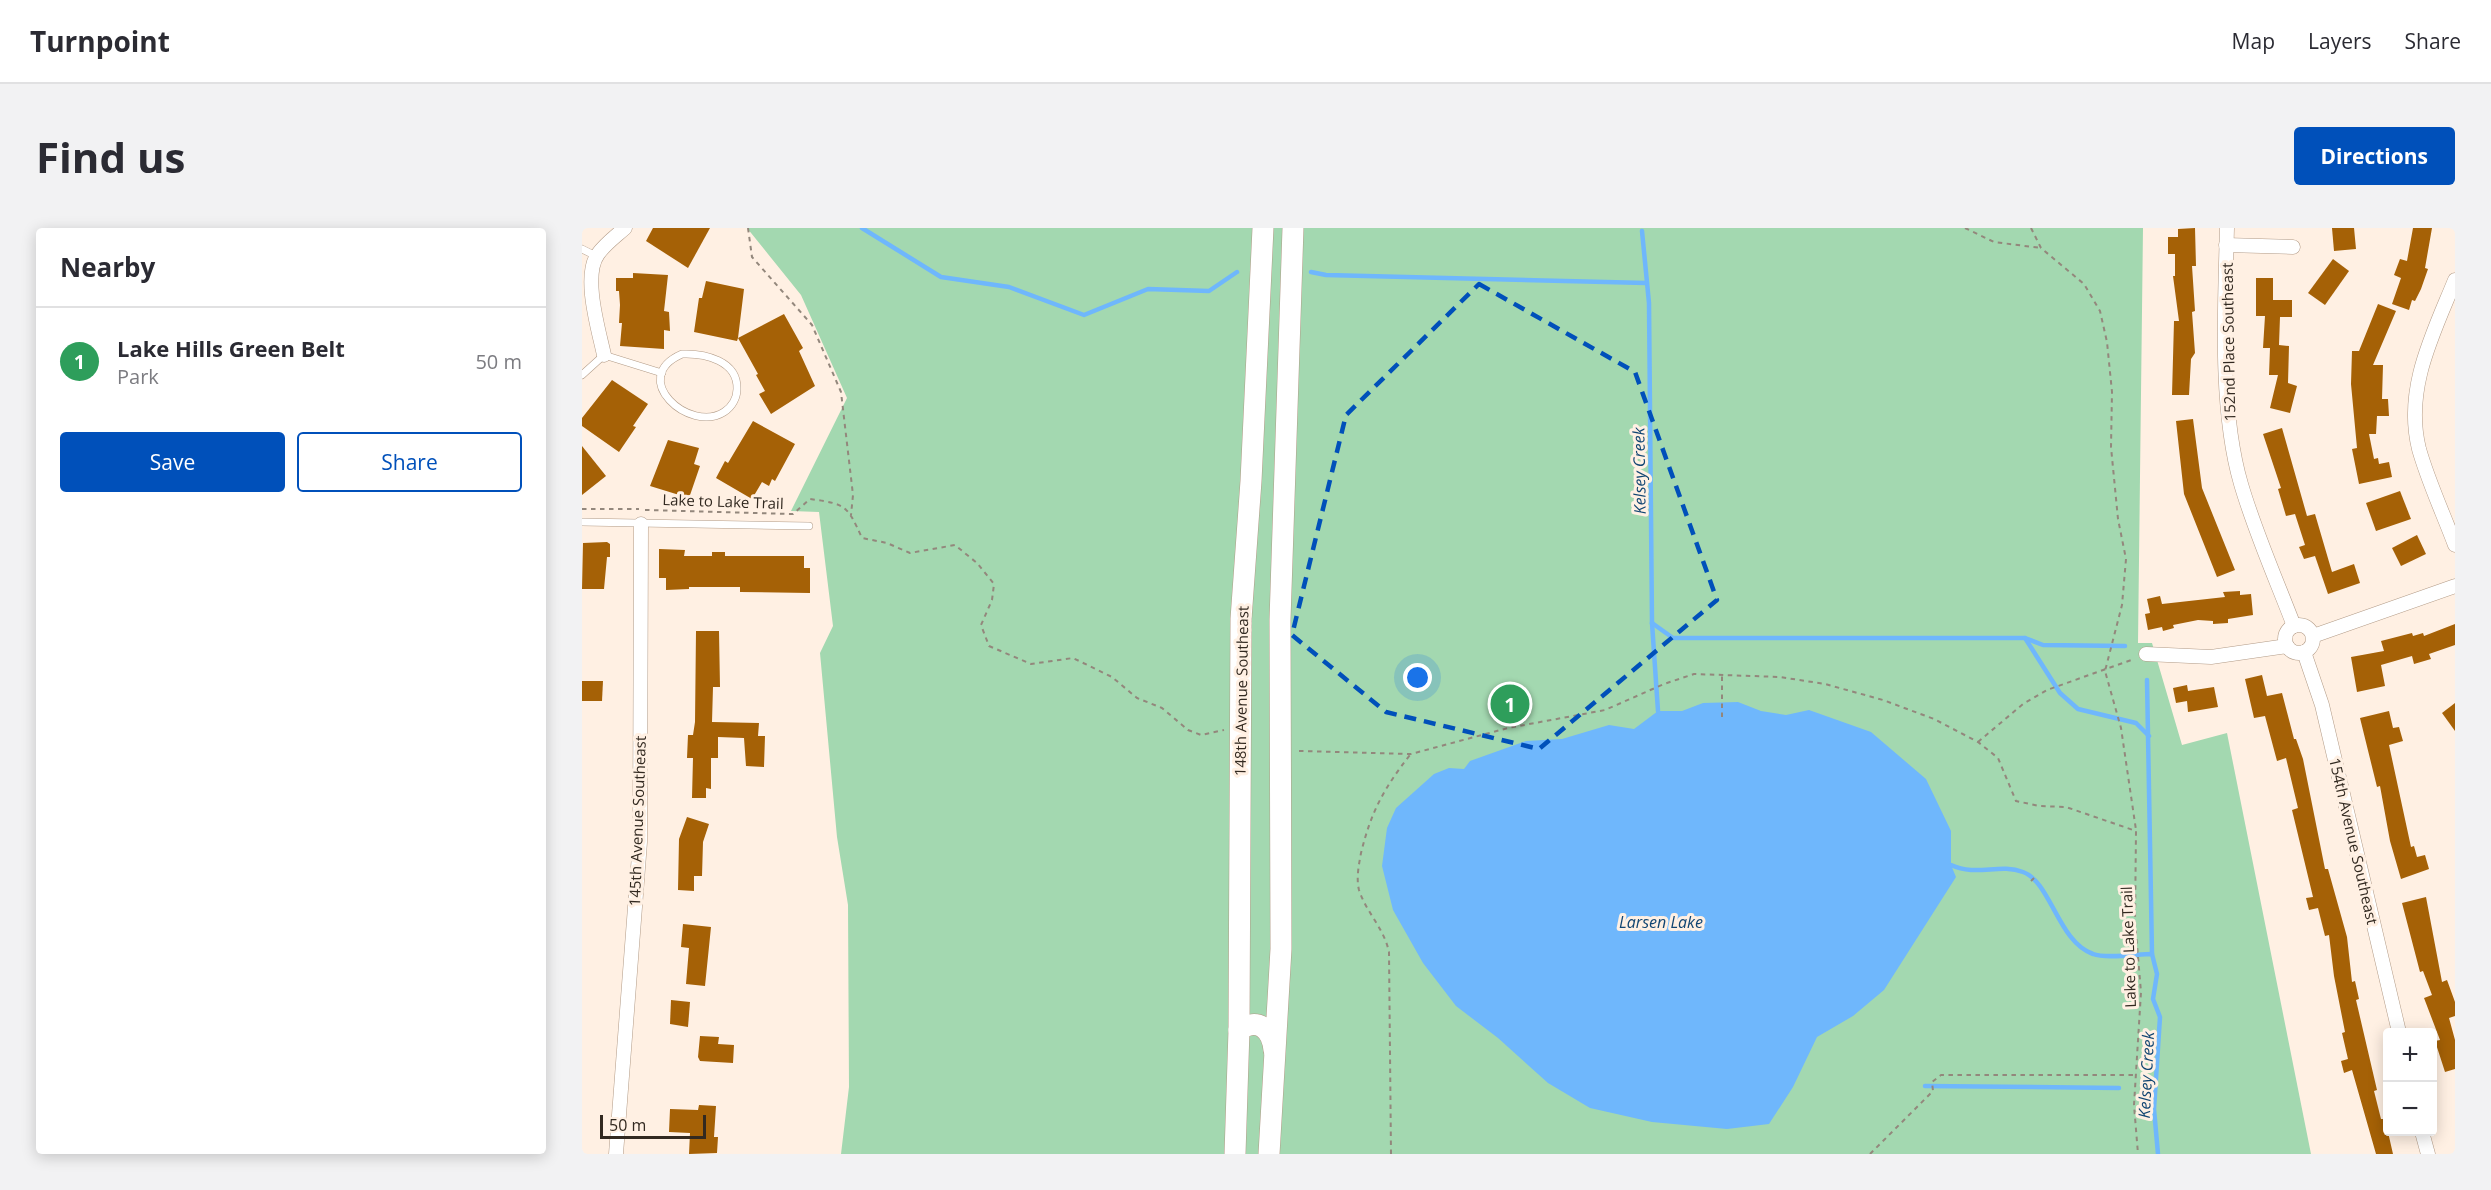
<!DOCTYPE html>
<html lang="en">
<head>
<meta charset="utf-8">
<style>
	body { margin:0; font-family:"Open Sans",sans-serif; background:#f2f2f3; color:#2b2b33 }
	.controls { position:absolute; right:18px; bottom:18px; display:grid; overflow:hidden; border-radius:6px; box-shadow:0 3px 15px #0003 }
	.controls button { width:54px; height:54px; display:grid; place-items:center; padding:0; border:0; border-bottom:2px solid #e1e1e2; background:#fff; color:#2b2b33; font:30px sans-serif }
	.scale { position:absolute; left:18px; bottom:15px; width:106px; box-sizing:border-box; padding-left:6px; border:3px solid #322920; border-top:0; font-size:16px; line-height:21px; white-space:nowrap; color:#322920; -webkit-text-stroke:4px #fff0e3; paint-order:stroke }
	.you { position:absolute; left:836px; top:450px; width:21px; height:21px; margin:-15px; border:4px solid #fff; border-radius:50%; background:#1a73e8; box-shadow:0 0 0 9px #1a73e833 }
	.badge { display:grid; place-items:center; width:39px; height:39px; border-radius:50%; background:#0050ba; color:#fff; font-size:20px; font-weight:700 }
	.pin { position:absolute; translate:-50% -50%; border:3px solid #fff; box-shadow:0 2px 6px #0006 }
	.list { margin:0; padding:0; list-style:none }
	h2 { display:flex; justify-content:space-between; align-items:center; height:78px; margin:0; padding:0 24px; font-size:26px }
	h2 small { font-size:20px; font-weight:400; color:#7c7c81 }
	.list li { display:grid; grid-template-columns:39px 1fr auto; gap:18px; align-items:center; box-sizing:border-box; height:108px; padding:0 24px; border-top:2px solid #e1e1e2 }
	.list b { display:block; font-size:22px; white-space:nowrap }
	.list p { margin:0; font-size:20px; white-space:nowrap; color:#7c7c81 }
	.list em { font-size:20px; font-style:normal; color:#7c7c81 }
	.actions { display:flex; gap:12px; padding:18px 24px }
	.actions a { flex:1; padding:14px 0; border:2px solid #0050ba; border-radius:6px; text-align:center; font-size:21px; color:#0050ba }
	.actions .main { background:#0050ba; color:#fff }
	.map { position:relative; flex:none; width:1873px; height:926px; overflow:hidden; border-radius:6px }
	header { display:flex; align-items:center; gap:36px; box-sizing:border-box; height:84px; padding:0 30px; background:#fff; border-bottom:2px solid #e1e1e2 }
	header strong { font-size:28px }
	nav { display:flex; gap:33px; margin-inline-start:auto; font-size:21px }
	.intro { display:flex; align-items:center; justify-content:space-between; box-sizing:border-box; height:144px; padding:0 36px }
	h1 { margin:0; font-size:42px }
	.button { padding:15px 27px; border-radius:6px; background:#0050ba; color:#fff; font-size:21px; font-weight:700 }
	main { display:flex; gap:36px; padding:0 36px }
	aside { flex:1; background:#fff; border-radius:6px; box-shadow:0 3px 15px #0003 }
	.map>svg:first-child { display:block }
	.green { fill:#a3d8b0 }
	.water { fill:#6fb7fc }
	.lines { fill:none; stroke-linecap:round; stroke-linejoin:round }
	.stream { stroke:#6fb7fc; stroke-width:4.5 }
	.building { fill:#a56106 }
	.service-casing { stroke:#b29b87; stroke-width:8 }
	.minor-casing { stroke:#b29b87; stroke-width:15 }
	.primary-casing { stroke:#b29b87; stroke-width:22 }
	.path { stroke:#93877c; stroke-width:2; stroke-dasharray:4.5 4.5; stroke-linecap:butt }
	.service { stroke:#fff; stroke-width:7 }
	.minor { stroke:#fff; stroke-width:14 }
	.primary { stroke:#fff; stroke-width:21 }
	.marked { fill:none; stroke:#0050ba; stroke-width:4.5; stroke-dasharray:12 8; stroke-linejoin:round }
	.labels { text-anchor:middle; dominant-baseline:central; stroke-width:6; stroke-linejoin:round; paint-order:stroke }
	.street-label { font-size:15px; fill:#322920; stroke:#fff0e3 }
	.water-label { font-size:16px; font-style:italic; fill:#114572; stroke:#fff0e3 }
</style>
</head>
<body>
<header>
<strong>Turnpoint</strong>
<nav><a>Map</a><a>Layers</a><a>Share</a></nav>
</header>
<div class="intro"><h1>Find us</h1><a class="button">Directions</a></div>
<main>
<aside>
<h2>Nearby<small></small></h2>
<ul class="list">
<li><span class="badge" style="background:#2e9e5b">1</span><div><b>Lake Hills Green Belt</b><p>Park</p></div><em>50 m</em></li>
</ul>
<div class="actions"><a class="main">Save</a><a>Share</a></div>
</aside>
<div class="map">
<svg width="1873" height="926" viewBox="0 0 1873 926">
	<rect width="100%" height="100%" fill="#fff0e3"/>
	<path class="green" d="M165 0H1561L1556 415H1570L1600 517 1645 505 1729 926H259L267 859 266 677 255 609 238 425 251 398 237 284 209 283 265 170 219 67Z"/>
	<path class="water" d="M1156 474 1179 483 1204 487 1227 482 1289 504 1344 551 1369 603V637L1374 649 1302 762 1271 788 1235 809 1211 859 1187 896 1145 901 1070 894 1008 880 966 855 916 810 874 778 841 735 811 682 800 638 805 600 814 580 852 546 867 540 882 541 888 533 944 513 980 511 1027 497 1052 501 1076 483H1100L1121 475Z"/>
	<g class="lines">
		<g class="stream">
			<path d="M280 0 359 49 427 59 502 87 566 61 627 63 655 44"/>
			<path d="M1060 3 1067 75 1070 395 1076 483"/>
			<path d="M729 44 744 47 1064 55"/>
			<path d="M1070 395 1091 410H1443L1461 417 1543 418"/>
			<path d="M1443 410 1478 465 1496 481 1554 495 1567 508"/>
			<path d="M1565 452 1570 726"/>
			<path d="M1369 637C1395 649 1417 635 1441 644 1469 654 1476 714 1511 726 1524 731 1556 726 1570 726L1575 746 1571 771 1578 789 1572 881 1576 926"/>
			<path d="M1343 858 1537 860"/>
		</g>
	</g>
	<g class="building">
		<path d="M71 0H128L106 40 64 13Z"/>
		<path d="M1613 0 1614 38H1610L1613 83 1610 84 1613 125 1609 131 1607 167H1590L1592 93H1597L1591 48H1593V26H1586V9H1596V1Z"/>
		<path d="M1750 0H1772L1774 21 1752 23Z"/>
		<path d="M1831 0H1850L1843 40 1846 41 1839 61 1833 73 1830 72 1827 82 1810 76 1819 50 1812 47 1818 31 1825 33Z"/>
		<path d="M1751 31 1767 43 1743 77 1726 65Z"/>
		<path d="M51 45 86 47 82 83 87 84 88 103 82 102V121L38 118 40 95H37L38 77 37 63H34V50H51Z"/>
		<path d="M1674 50H1691V72H1710V89H1698L1697 117 1707 118 1706 155 1715 158 1708 185 1688 180 1696 147H1687L1688 120H1681L1683 88H1674Z"/>
		<path d="M124 53 162 61 156 110 202 86 221 120 217 123 233 158 189 186 177 166 183 163 174 147 176 146 156 110 155 113 112 104 117 70H120Z"/>
		<path d="M1796 76 1814 83 1791 137H1801L1800 171H1806L1807 188H1795L1794 206H1787L1792 231 1796 230 1797 236 1807 234 1810 249 1777 256 1770 221 1775 220 1769 156 1770 123H1777Z"/>
		<path d="M30 152 66 176 51 198 54 199 37 224 0 198V190Z"/>
		<path d="M1611 191 1620 260 1653 342 1635 349 1602 266 1594 193Z"/>
		<path d="M171 193 213 216 193 253 190 251 187 258 180 254 170 271 134 250 143 233 146 235Z"/>
		<path d="M1700 200 1725 288 1733 286 1750 344 1772 336 1778 355 1746 366 1733 328 1722 331 1717 319 1723 317 1713 286 1704 288 1696 261 1699 260 1681 206Z"/>
		<path d="M86 212 117 220 112 236 118 238 107 270 68 258Z"/>
		<path d="M0 218 24 248 0 267Z"/>
		<path d="M1818 263 1829 291 1794 303 1784 275Z"/>
		<path d="M1835 307 1844 326 1819 338 1810 320Z"/>
		<path d="M25 314 28 316V329H25L22 361H0L1 315Z"/>
		<path d="M77 321 103 322 102 328H130V324H143V328H222V340H228V365L158 364V359H107V361L84 362V350H77Z"/>
		<path d="M1658 363V367L1669 366 1671 387 1646 391V395L1631 396V393L1616 392 1591 397 1592 400 1581 403 1580 399 1566 402 1563 386 1568 385 1565 371 1578 368 1580 376 1643 369 1641 364Z"/>
		<path d="M1873 396V417L1847 426 1849 431 1832 436 1830 428 1799 437 1803 458 1775 464 1769 429 1802 423 1799 413 1830 405 1831 408 1841 405 1842 408Z"/>
		<path d="M114 403H137L138 459H131L130 494 177 495 176 508H183L182 539 164 538 162 510 136 509V530H129V561L124 560V570H110L111 530H105L106 507H111L113 494Z"/>
		<path d="M1680 447 1685 468 1700 465 1712 511H1714L1721 531 1743 641H1746L1765 709 1770 754 1773 753 1777 771 1774 772 1795 862 1792 863 1799 891H1803L1811 926H1794L1770 842 1762 845 1759 833 1766 831 1760 805 1763 804 1752 748 1747 707 1743 708 1736 680 1727 682 1724 670 1731 669 1710 582 1716 580 1704 530 1695 533 1683 488 1672 490 1663 451Z"/>
		<path d="M0 453H21L20 473H0Z"/>
		<path d="M1605 457 1606 463 1632 459 1636 479 1606 484 1605 473 1594 475 1591 460Z"/>
		<path d="M1873 475V503L1860 485Z"/>
		<path d="M1807 483 1811 500 1817 499 1821 513 1807 517 1829 619 1832 618 1835 629 1843 627 1847 641 1819 651 1808 613 1798 558 1795 559 1778 490Z"/>
		<path d="M105 589 127 596 121 614 120 648H112V663L96 662 97 611Z"/>
		<path d="M1844 669 1860 754 1865 752 1873 774V788L1867 790 1873 812V841L1863 844 1853 813 1858 812 1842 770 1850 767 1841 743 1838 744 1820 675Z"/>
		<path d="M101 696 129 699 123 758 104 756 107 720 99 719Z"/>
		<path d="M89 772 108 774 106 799 88 796Z"/>
		<path d="M118 808 137 809 136 816 152 817 151 835 118 833 116 829Z"/>
		<path d="M117 877 134 878 132 909H136L135 925 107 926 108 905 87 904 88 881 116 882Z"/>
	</g>
	<g class="lines">
		<defs>
			<g id="service">
				<path d="M0 21 14 28"/>
				<path d="M100 126C123 125 156 133 155 161 155 170 150 179 142 184 108 206 45 150 100 126Z"/>
				<path d="M0 147 22 127 80 145"/>
				<path d="M0 294 227 298"/>
			</g>
			<g id="minor">
				<path d="M1645 0C1643 78 1637 181 1659 256 1673 304 1694 351 1712 398"/>
				<path d="M1644 17 1711 19"/>
				<path d="M1873 52C1851 106 1822 161 1837 221 1846 253 1861 285 1873 317"/>
				<path d="M22 127C17 103 0 48 16 26 23 16 34 8 43 0"/>
				<circle cx="1717" cy="411" r="14"/>
				<path d="M1731 408 1873 358"/>
				<path d="M1722 424 1740 477 1817 804"/>
				<path d="M1564 426 1629 429 1705 418"/>
				<path d="M1840 904 1846 926"/>
				<path d="M34 926 58 614 59 296"/>
			</g>
			<g id="primary">
				<path d="M657 802C676 789 690 801 692 822"/>
				<path d="M653 926 657 802 659 391 669 253 681 0"/>
				<path d="M687 926 699 721 698 392 711 0"/>
			</g>
		</defs>
		<use href="#service" class="service-casing"/>
		<use href="#minor" class="minor-casing"/>
		<use href="#primary" class="primary-casing"/>
		<g class="path">
			<path d="M166 0 170 29 230 97 259 164 271 267 269 287"/>
			<path d="M1383 0 1412 14 1459 20"/>
			<path d="M1449 0 1459 20 1502 56 1518 83 1525 114 1530 164 1529 219 1536 291 1544 331 1540 377 1523 443 1539 500 1554 602"/>
			<path d="M0 281H57"/>
			<path d="M63 282 211 286 228 271C264 276 265 277 280 310L305 315 328 325 373 317 395 335 412 356 410 372 399 397 407 418 449 436 491 430 530 449 555 470 580 480 606 502 619 507 642 502"/>
			<path d="M1140 489V448"/>
			<path d="M1396 514 1441 476 1465 462 1552 431"/>
			<path d="M717 523 829 526 926 500 1023 482 1082 456 1112 446 1198 449 1243 456 1301 472 1352 491 1396 514 1416 530 1434 573 1457 578 1484 579 1554 603 1553 694 1559 764 1552 877 1556 926"/>
			<path d="M1449 653 1452 650"/>
			<path d="M809 926 807 724C802 700 784 684 777 662 774 650 777 636 779 625 789 584 802 560 828 527"/>
			<path d="M1288 926 1351 863 1350 854 1359 847H1553"/>
		</g>
		<use href="#service" class="service"/>
		<use href="#minor" class="minor"/>
		<use href="#primary" class="primary"/>
	</g>
	<path class="marked" d="M897 56 1053 144 1135 372 957 521 804 484 710 407 764 187Z"/>
	<g class="labels">
		<g class="street-label">
			<text transform="translate(1646 114) rotate(-91)">152nd Place Southeast</text>
			<text transform="translate(141 273) rotate(2)">Lake to Lake Trail</text>
			<text transform="translate(659 463) rotate(-89)">148th Avenue Southeast</text>
			<text transform="translate(55 593) rotate(-88)">145th Avenue Southeast</text>
			<text transform="translate(1772 613) rotate(77)">154th Avenue Southeast</text>
			<text transform="translate(1546 719) rotate(-92)">Lake to Lake Trail</text>
		</g>
		<g class="water-label">
			<text transform="translate(1057 243) rotate(-91)">Kelsey Creek</text>
			<text x="1079" y="694">Larsen Lake</text>
			<text transform="translate(1564 847) rotate(-87)">Kelsey Creek</text>
		</g>
	</g>
</svg>
<div class="controls">
<button>+</button>
<button>−</button>
</div>
<div class="scale">50 m</div>
<div class="you"></div>
<div class="pin badge" style="left:928px;top:476px;background:#2e9e5b">1</div>
</div>
</main>
</body>
</html>
